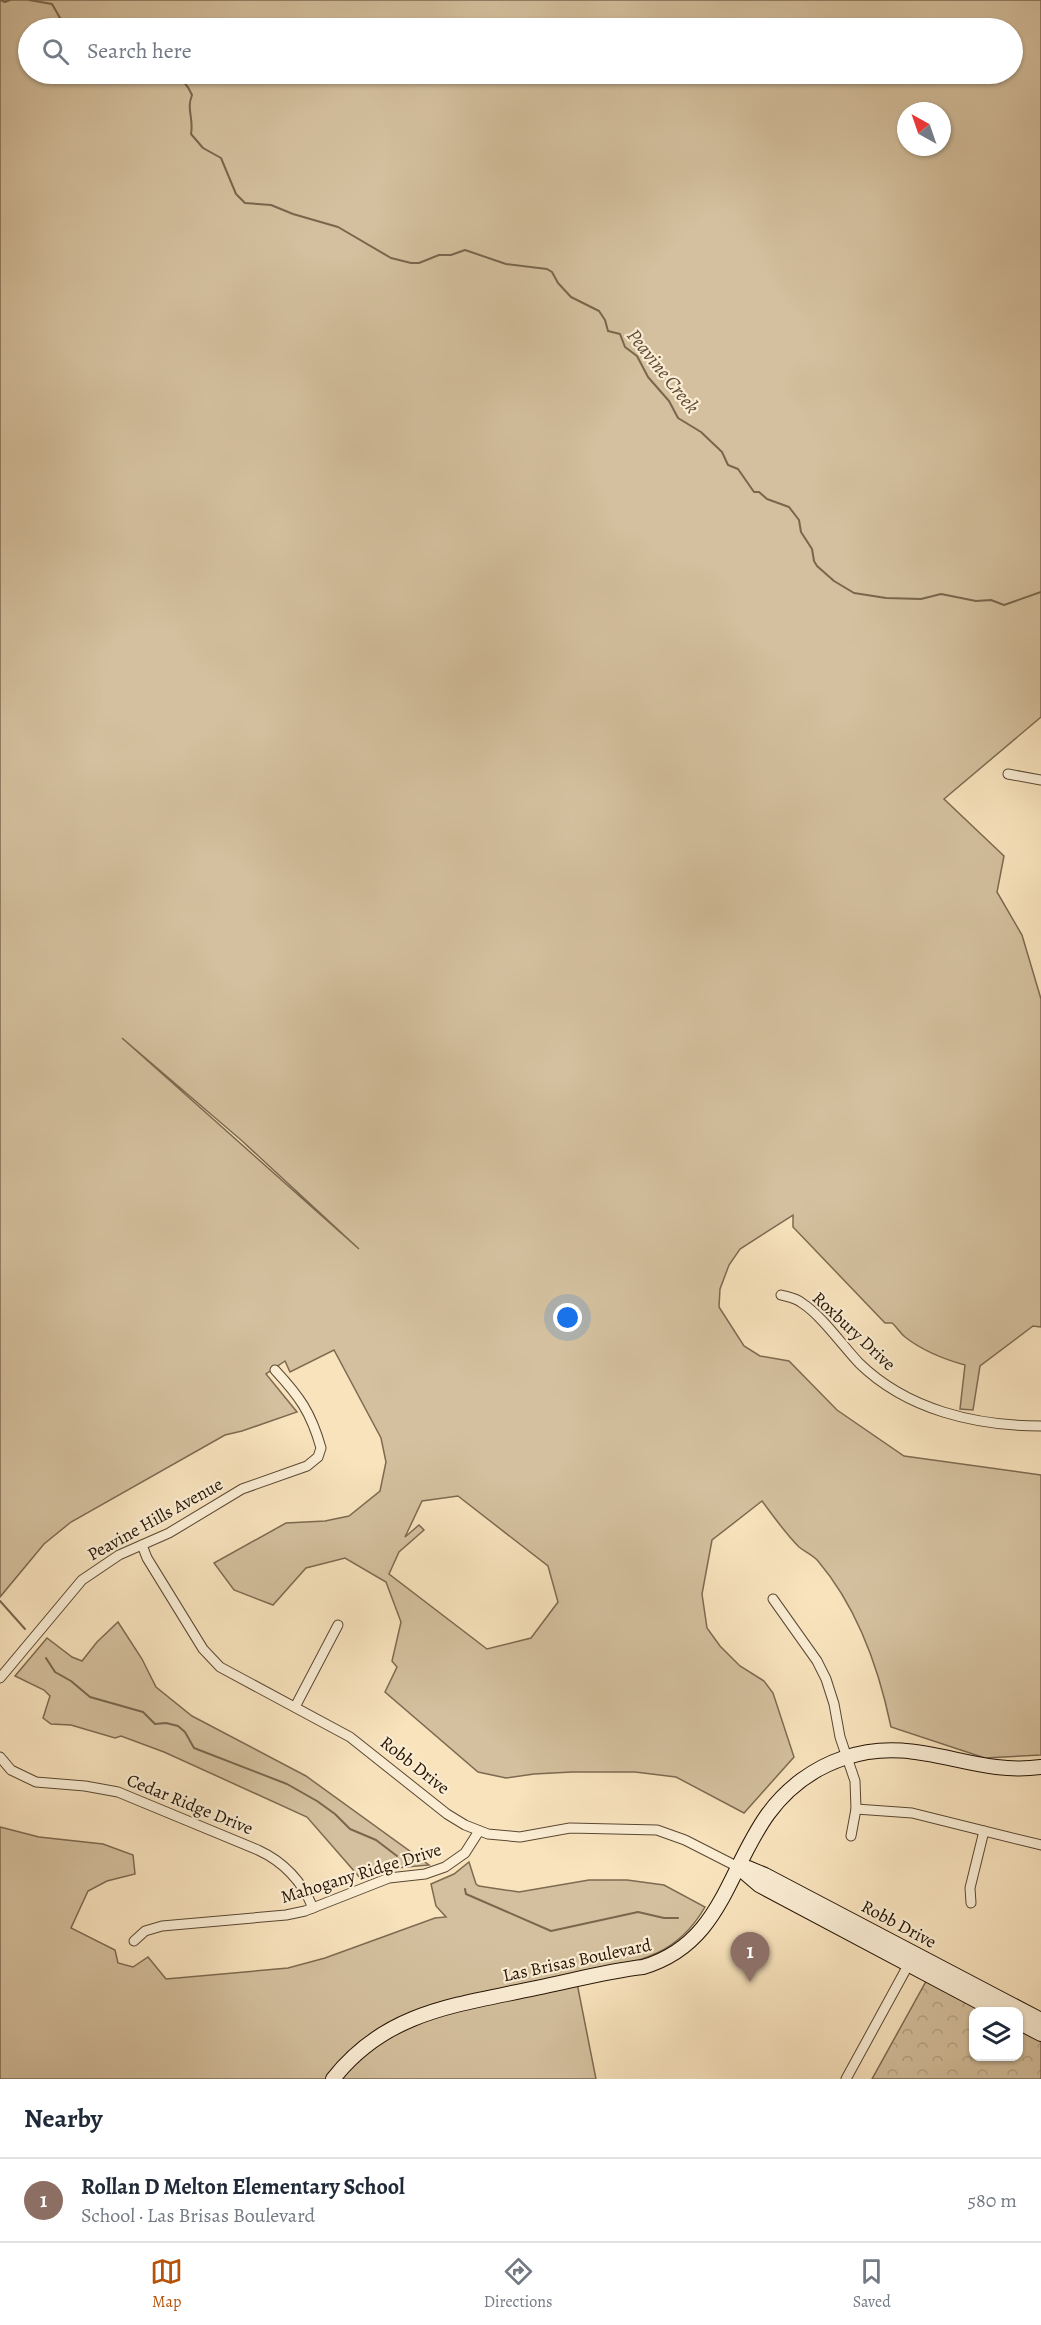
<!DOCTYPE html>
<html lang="en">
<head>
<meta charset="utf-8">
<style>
	body { margin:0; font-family:Alegreya,serif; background:#f2f2f3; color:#1f2937 }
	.controls { position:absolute; right:18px; bottom:18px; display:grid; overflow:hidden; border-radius:12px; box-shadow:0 2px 4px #0004 }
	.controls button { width:54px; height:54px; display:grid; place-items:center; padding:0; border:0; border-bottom:2px solid #e0e1e3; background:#fff; color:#1f2937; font:30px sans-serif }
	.compass { position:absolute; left:897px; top:102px; width:54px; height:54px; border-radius:50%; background:#fff; box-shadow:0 2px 4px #0004; rotate:320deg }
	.you { position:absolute; left:568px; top:1318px; width:21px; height:21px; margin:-15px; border:4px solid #fff; border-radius:50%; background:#1a73e8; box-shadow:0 0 0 9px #1a73e833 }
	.badge { display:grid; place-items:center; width:39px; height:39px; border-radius:50%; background:#b45309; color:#fff; font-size:20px; font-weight:700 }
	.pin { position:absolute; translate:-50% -50px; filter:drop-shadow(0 2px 3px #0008) }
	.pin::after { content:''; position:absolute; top:32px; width:21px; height:18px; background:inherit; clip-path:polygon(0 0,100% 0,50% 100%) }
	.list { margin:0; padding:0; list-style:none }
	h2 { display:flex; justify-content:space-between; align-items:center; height:78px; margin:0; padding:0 24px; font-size:26px }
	h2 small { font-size:20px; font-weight:400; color:#747a83 }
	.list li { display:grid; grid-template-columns:39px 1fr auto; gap:18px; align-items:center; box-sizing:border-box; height:84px; padding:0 24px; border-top:2px solid #e0e1e3 }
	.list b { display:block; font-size:22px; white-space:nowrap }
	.list p { margin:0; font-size:20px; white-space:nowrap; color:#747a83 }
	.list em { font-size:20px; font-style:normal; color:#747a83 }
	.icon { flex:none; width:33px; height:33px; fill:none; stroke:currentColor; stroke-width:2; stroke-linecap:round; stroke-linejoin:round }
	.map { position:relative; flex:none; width:1041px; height:2079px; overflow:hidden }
	.search { position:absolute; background:#fff; box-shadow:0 2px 4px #0004; left:18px; right:18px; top:18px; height:66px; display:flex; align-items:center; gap:15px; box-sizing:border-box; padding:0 21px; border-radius:33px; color:#747a83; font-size:22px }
	.sheet { height:162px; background:#fff }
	nav { display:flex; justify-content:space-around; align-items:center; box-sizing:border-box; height:84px; border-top:2px solid #e0e1e3; background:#fff; font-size:16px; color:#747a83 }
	nav a { display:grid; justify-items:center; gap:3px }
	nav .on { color:#b45309 }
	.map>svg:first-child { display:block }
	.green { fill:#d4c09e; stroke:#7d6a51; stroke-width:1.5; fill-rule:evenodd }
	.park { fill:url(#park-crowns); stroke:#7d6a51; stroke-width:1.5 }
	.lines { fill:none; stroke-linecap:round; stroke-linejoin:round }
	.stream { stroke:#79664d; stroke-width:2 }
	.street-casing { stroke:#5a4832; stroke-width:11 }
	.secondary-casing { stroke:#261404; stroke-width:16 }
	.street { stroke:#faedd4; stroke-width:9 }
	.secondary { stroke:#faedd4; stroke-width:14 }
	.labels { text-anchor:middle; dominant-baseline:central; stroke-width:4.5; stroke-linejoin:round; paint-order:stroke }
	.street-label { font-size:18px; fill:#261404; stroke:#faedd4 }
	.water-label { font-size:20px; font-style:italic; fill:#5e4b35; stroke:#faedd4 }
</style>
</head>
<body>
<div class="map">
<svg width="1041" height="2079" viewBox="0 0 1041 2079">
	<defs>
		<pattern id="park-crowns" width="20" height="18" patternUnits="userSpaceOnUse" patternTransform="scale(1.5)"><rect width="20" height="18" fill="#d4c09e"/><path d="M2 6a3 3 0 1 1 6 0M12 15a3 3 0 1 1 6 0" fill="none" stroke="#b6a486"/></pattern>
	</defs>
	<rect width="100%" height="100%" fill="#f8e3bd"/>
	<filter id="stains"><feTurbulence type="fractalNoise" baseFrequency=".00333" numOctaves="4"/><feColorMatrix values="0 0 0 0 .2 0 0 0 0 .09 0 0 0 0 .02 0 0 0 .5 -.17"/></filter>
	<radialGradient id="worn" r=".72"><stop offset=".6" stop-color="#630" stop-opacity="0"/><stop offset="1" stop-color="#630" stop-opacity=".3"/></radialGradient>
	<g class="green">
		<path d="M0 0H1041V717L944 799 1004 856 997 892 1022 935 1041 999V1327L1033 1326 980 1366 973 1410 960 1409 965 1365C943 1359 923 1351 905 1337 900 1333 897 1327 892 1323H885L793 1227V1215L740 1249 729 1265 720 1289 719 1307 744 1346 760 1356 789 1361 837 1410 904 1456 1041 1475V1755L985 1758 891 1727C879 1669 857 1607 818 1561 813 1555 805 1552 799 1547 785 1533 774 1517 762 1501L712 1540 702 1594 707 1628 720 1646 740 1666 764 1681 773 1693 794 1757 744 1813 676 1777 635 1772H572L534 1774 506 1778 478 1772 385 1692 397 1667 392 1661 401 1622 386 1582 345 1558 306 1568 273 1605 234 1590 214 1563 286 1523 325 1521 349 1516 380 1491 386 1462 381 1438 334 1350 290 1372 285 1361 266 1374 297 1412 242 1431 225 1435 71 1522 44 1544 0 1597ZM28 28H1012V74H28ZM906 111H942V147H906ZM122 1038 241 1140 359 1249ZM458 1496 548 1566 558 1602 531 1638 487 1649 389 1574 399 1552 424 1530 419 1525 405 1537 422 1501Z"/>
		<path d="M118 1622 142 1659 156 1687 192 1716 306 1776 429 1865 396 1868 362 1880 307 1817 164 1752 121 1736 115 1738 71 1725 51 1724 43 1718 50 1696 44 1690 15 1676 47 1638 72 1657 82 1661 97 1642Z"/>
		<path d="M0 1827 39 1837 103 1844 133 1855 135 1874 107 1881 88 1891 71 1928 115 1950 118 1963 133 1967 148 1957 166 1979 288 1968 325 1958 435 1918 446 1917 436 1906 431 1884 454 1874 469 1862 476 1884 479 1886 519 1892 589 1880H627L664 1885 705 1907C674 1961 631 1962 575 1973L596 2079H0Z"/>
	</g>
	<path class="park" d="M929 1976 994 2011 974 2012V2056H1018L1019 2025 1041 2037V2079H872Z"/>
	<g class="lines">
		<g class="stream">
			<path d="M0 0 5 2 10 0"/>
			<path d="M29 0 52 4 60 18 72 28"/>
			<path d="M169 74C181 77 187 84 192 95 186 110 194 118 191 134L203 148 221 158 236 194 245 203 271 205 293 214 338 227 391 258 411 263H419L439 255H451L465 250 506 264 547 269 552 272 558 283 571 297 599 311 605 320 608 331 620 334 625 347 637 356 648 377 669 401 678 418 701 432 722 452 728 465 738 469 754 492H759L767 499 789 507 799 520 801 532 812 549 814 561 817 566 834 581 854 593 886 598 921 599 941 594 976 601 991 600 1004 605 1041 592"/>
			<path d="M0 1601 25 1629"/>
			<path d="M46 1658 55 1672 71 1681 90 1697 143 1712 155 1724 166 1723 178 1726 185 1732 194 1748 287 1784 317 1801 335 1814 350 1829 376 1840 397 1856"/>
			<path d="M465 1889 466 1894 551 1931 638 1912 664 1918H678"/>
		</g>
		<defs>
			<g id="street">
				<path d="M1008 774 1041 780"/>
				<path d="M781 1295C788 1297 796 1298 802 1303 822 1316 842 1345 859 1363 907 1410 976 1426 1041 1426"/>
				<path d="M142 1545 147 1558 203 1649 220 1667 350 1737 447 1814 465 1825 488 1834 520 1837 570 1828 657 1830 685 1840 738 1867"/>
				<path d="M773 1599 817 1661 826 1679 834 1704 840 1737 855 1781 856 1809 851 1836"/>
				<path d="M0 1678 82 1580 119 1555 169 1533 242 1489 307 1466 318 1457 321 1448C311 1412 299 1396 275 1370"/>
				<path d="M295 1707 338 1625"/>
				<path d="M0 1757 11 1770 36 1782 85 1786 118 1792 258 1850C284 1862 302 1881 313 1908"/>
				<path d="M856 1809 912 1813 1041 1845"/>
				<path d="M971 1903 970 1888 984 1831"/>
				<path d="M134 1941 145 1931 162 1926 286 1915 305 1911 389 1878 425 1874 445 1867 465 1853 479 1831"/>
				<path d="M846 2079 911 1960"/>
			</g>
			<g id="secondary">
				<path d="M738 1867 748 1868 765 1875 1041 2020"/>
				<path d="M738 1867 759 1885 998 2012"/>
				<path d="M1018 2022 1041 2034"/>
				<path d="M333 2079C386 2011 457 2005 536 1988 571 1981 607 1971 643 1967 721 1944 727 1871 768 1814 787 1788 814 1768 844 1758 917 1733 970 1777 1041 1767"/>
			</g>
		</defs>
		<use href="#street" class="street-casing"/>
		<use href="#secondary" class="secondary-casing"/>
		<use href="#street" class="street"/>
		<use href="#secondary" class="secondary"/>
	</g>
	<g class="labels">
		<g class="street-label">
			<text transform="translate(854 1331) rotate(43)">Roxbury Drive</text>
			<text transform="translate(155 1519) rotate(-29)">Peavine Hills Avenue</text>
			<text transform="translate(415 1765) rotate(38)">Robb Drive</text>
			<text transform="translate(190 1804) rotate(22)">Cedar Ridge Drive</text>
			<text transform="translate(361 1873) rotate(-17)">Mahogany Ridge Drive</text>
			<text transform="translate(899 1924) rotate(28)">Robb Drive</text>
			<text transform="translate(577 1960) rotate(-12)">Las Brisas Boulevard</text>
		</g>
		<g class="water-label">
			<text transform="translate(663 371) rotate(51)">Peavine Creek</text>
		</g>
	</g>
	<rect width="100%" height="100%" filter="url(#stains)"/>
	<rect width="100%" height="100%" fill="url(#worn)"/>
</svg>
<div class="controls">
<button><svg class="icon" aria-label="layers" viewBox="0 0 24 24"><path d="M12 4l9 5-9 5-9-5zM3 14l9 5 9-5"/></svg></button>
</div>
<svg class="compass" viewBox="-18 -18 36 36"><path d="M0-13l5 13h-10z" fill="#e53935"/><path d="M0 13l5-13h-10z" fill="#747a83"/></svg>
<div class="you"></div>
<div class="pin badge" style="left:750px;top:1982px;background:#8d6e63">1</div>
<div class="search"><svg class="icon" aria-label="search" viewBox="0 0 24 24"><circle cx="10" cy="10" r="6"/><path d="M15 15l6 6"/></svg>Search here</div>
</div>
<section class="sheet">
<h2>Nearby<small></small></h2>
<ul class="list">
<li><span class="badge" style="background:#8d6e63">1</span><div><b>Rollan D Melton Elementary School</b><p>School · Las Brisas Boulevard</p></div><em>580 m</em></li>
</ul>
</section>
<nav>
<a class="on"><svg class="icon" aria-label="map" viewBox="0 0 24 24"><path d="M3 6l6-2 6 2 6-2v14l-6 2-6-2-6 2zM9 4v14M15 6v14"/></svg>Map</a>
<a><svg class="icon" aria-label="directions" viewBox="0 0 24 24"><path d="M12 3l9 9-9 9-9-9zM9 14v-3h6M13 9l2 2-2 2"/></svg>Directions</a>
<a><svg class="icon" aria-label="saved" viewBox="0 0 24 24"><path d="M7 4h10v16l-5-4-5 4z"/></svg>Saved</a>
</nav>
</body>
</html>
